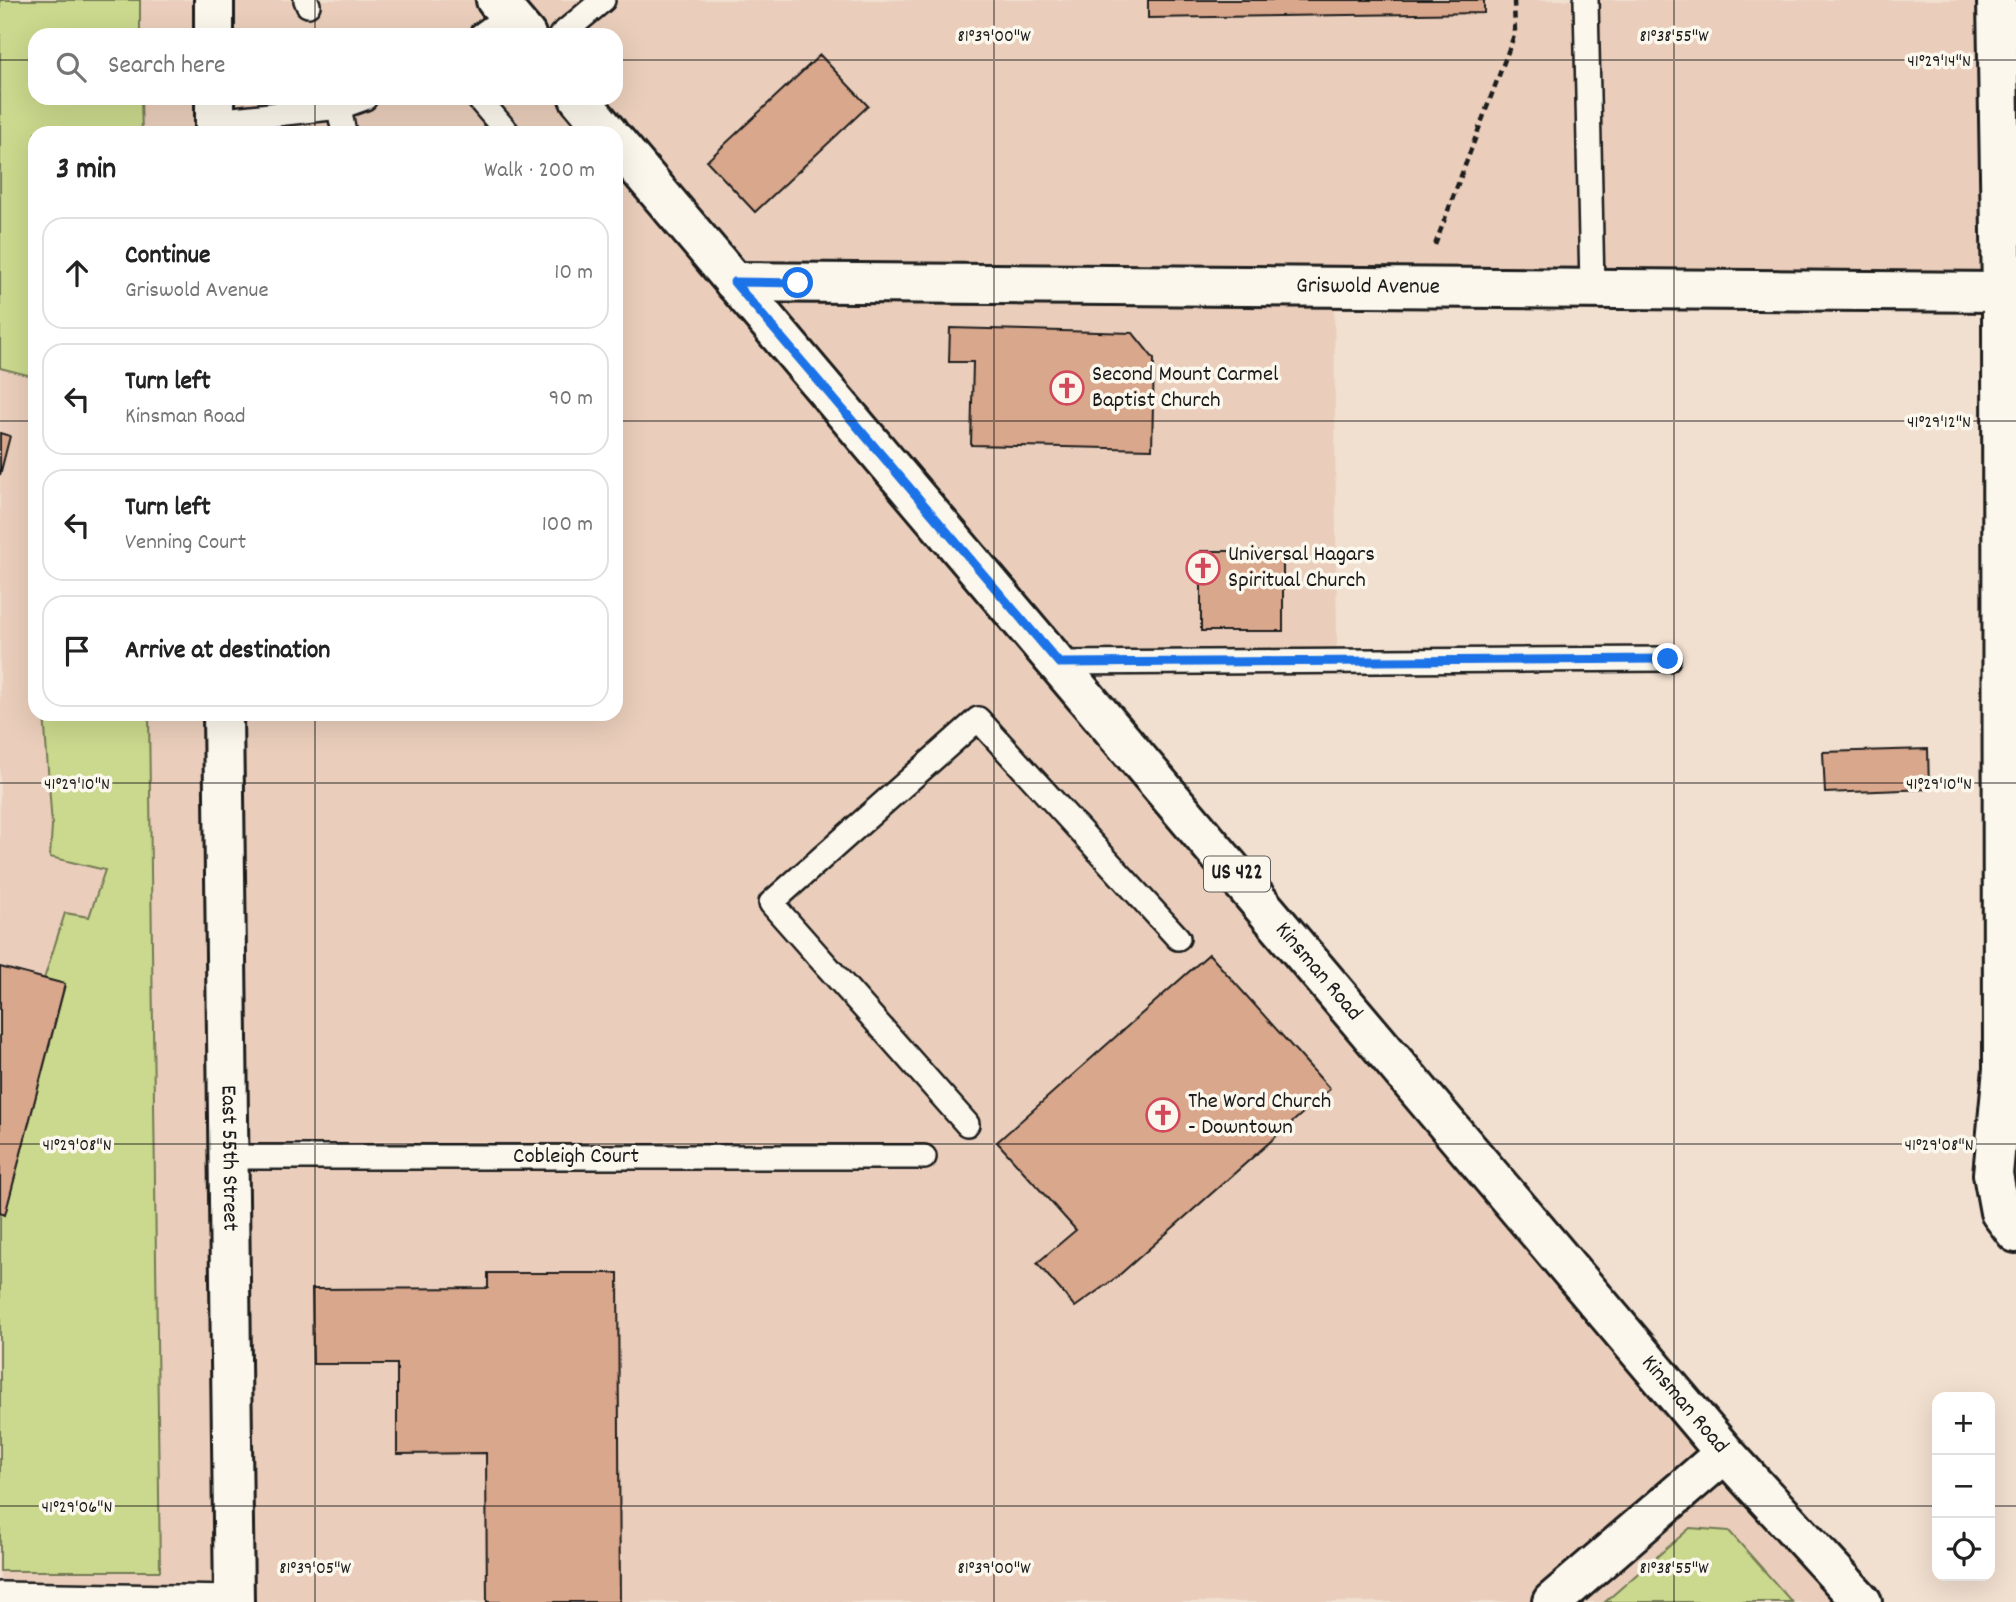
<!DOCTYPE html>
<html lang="en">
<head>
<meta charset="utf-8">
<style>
	body { margin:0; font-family:Dekko,sans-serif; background:#f6f6f6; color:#222 }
	.controls { position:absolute; right:21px; bottom:21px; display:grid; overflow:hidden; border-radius:14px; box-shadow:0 7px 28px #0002 }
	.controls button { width:63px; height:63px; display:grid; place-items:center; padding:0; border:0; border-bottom:2px solid #e0e0e0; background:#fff; color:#222; font:35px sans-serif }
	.stop { position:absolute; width:21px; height:21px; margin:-16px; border:5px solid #1a73e8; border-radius:50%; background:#fff }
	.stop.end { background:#1a73e8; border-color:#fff; box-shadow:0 2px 7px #0008 }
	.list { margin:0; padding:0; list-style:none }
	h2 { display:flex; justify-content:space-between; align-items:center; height:91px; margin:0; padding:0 28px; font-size:30px }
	h2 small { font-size:23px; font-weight:400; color:#767676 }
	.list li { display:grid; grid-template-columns:46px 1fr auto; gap:21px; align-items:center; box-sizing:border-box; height:112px; margin:0 14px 14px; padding:0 14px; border:2px solid #e0e0e0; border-radius:21px }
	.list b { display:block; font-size:26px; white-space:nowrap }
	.list p { margin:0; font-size:23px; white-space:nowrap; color:#767676 }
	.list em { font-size:23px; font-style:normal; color:#767676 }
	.icon { flex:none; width:38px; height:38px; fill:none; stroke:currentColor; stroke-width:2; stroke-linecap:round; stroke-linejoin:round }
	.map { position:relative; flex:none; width:2016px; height:1602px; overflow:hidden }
	.search { position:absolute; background:#fff; box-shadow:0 7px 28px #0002; left:28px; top:28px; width:595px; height:77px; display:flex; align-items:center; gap:18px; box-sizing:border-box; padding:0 24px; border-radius:21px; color:#767676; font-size:26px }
	.panel { position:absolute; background:#fff; box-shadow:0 7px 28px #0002; left:28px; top:126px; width:595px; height:595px; border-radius:21px }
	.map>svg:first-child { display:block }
	.built { fill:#eacebb; fill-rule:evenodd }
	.green { fill:#cad98d; stroke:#737a54; stroke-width:2 }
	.building { fill:#d9a78c; stroke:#1c1c1c; stroke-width:2 }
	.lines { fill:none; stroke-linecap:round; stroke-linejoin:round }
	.lane-casing { stroke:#1c1c1c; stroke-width:28 }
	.street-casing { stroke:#1c1c1c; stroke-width:44 }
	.primary-casing { stroke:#1c1c1c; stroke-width:44 }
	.path { stroke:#1c1c1c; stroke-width:4.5; stroke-dasharray:7 5; stroke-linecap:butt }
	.lane { stroke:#fbf7ec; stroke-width:23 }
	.street { stroke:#fbf7ec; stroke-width:38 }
	.primary { stroke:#fbf7ec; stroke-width:38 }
	.route { stroke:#1a73e8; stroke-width:9 }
	.ticks { fill:none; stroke:#1c1c1c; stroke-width:2; stroke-opacity:0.45 }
	.labels { text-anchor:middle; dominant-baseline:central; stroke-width:7; stroke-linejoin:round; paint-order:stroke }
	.shield { fill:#fbf7ec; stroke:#5f5e5a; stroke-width:2 }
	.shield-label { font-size:21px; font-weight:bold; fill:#1c1c1c }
	.street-label { font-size:23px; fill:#1c1c1c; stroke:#fbf7ec }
	.poi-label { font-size:23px; fill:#1c1c1c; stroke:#fbf7ec; text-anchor:start }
	.ticks-label { font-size:18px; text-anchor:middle; fill:#1c1c1c; stroke:#fbf7ec; stroke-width:7; stroke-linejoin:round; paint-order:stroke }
</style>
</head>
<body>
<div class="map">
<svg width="2016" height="1602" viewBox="0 0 2016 1602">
	<rect width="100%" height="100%" fill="#f1dfcf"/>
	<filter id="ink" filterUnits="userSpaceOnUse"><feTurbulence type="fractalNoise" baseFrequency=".0143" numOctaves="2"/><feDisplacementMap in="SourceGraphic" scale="14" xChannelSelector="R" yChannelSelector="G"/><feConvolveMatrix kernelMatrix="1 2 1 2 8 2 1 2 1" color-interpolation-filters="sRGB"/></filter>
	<g filter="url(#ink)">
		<path class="built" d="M0 0H1997L2002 292 1334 287 1337 661 1060 663 1862 1602H0ZM35 35H616V98H35ZM35 133H616V714H35Z"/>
		<g class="green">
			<path d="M0 0H140V35H35V98H141L142 133H35V377L0 368Z"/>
			<path d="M44 714H149L160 1571H0V1213L5 1214 65 985 44 979 65 913 89 917 105 870 50 857 52 826Z"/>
			<path d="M1690 1528 1729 1531 1792 1602H1605Z"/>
		</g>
		<g class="building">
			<path d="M1148 0H1484V13L1148 18Z"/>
			<path d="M820 55 868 106 755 212 707 161Z"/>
			<path d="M950 328 1133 333 1154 359 1152 449 971 445 973 362H949Z"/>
			<path d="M0 433 10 436 0 475Z"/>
			<rect x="1201" y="551" width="82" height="80"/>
			<path d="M1928 749 1929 789 1825 793 1823 752Z"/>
			<path d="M1209 954 1330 1089 1117 1277 1075 1307 1037 1263 1076 1230 997 1142Z"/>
			<path d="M0 967 65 984 5 1215 0 1213Z"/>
			<path d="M488 1273H618L620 1602H487L486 1453 397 1454V1364H313L312 1289 488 1288Z"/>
		</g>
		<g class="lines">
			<defs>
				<g id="lane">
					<path d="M306 0 308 5"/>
					<path d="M1586 0 1592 288"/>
					<path d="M481 35 509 15"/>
					<path d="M561 35 603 0"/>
					<path d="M337 98 344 133"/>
					<path d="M478 98 508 133"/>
					<path d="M215 121 340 107 365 98"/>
					<path d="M1059 663 1668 659"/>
					<path d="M967 1124 771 903 978 719 1178 938"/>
					<path d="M229 1157H924"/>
					<path d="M0 1594 234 1598"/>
				</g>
				<g id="street">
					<path d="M1997 0 2002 292 2003 1069 1993 1174 2000 1212 2016 1233"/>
					<path id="s1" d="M734 282 2002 292"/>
					<path d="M1552 1602 1725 1453"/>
				</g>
				<g id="primary">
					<path d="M214 0V35"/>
					<path d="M496 0 526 35"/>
					<path d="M215 98V133"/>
					<path d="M579 98 608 133"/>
					<path id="s2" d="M616 142 1725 1453 1862 1602"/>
					<path id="s3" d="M223 714 234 1602"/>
				</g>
			</defs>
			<use href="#lane" class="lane-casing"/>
			<use href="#street" class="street-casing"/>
			<use href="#primary" class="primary-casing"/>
			<path class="path" d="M1435 245 1515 33 1514 0"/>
			<use href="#lane" class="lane"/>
			<use href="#street" class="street"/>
			<use href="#primary" class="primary"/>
		</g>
	</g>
	<g class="lines" filter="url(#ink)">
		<path class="route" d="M798 283 734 282 1059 663 1668 659"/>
	</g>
	<path class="ticks" d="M315 0V35M994 0V1602M1674 0V1602M0 60H35M616 60H2016M315 98V133M0 421H35M616 421H2016M315 714V1602M0 783H2016M0 1144H2016M0 1506H1937M1990 1506H2016"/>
	<defs>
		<symbol id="church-ring" viewBox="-11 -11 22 22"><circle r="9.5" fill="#fbf7ec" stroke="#d1495b" stroke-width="1.5"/><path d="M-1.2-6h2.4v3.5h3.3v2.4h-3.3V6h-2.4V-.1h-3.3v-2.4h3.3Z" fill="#d1495b"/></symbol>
	</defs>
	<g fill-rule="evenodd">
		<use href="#church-ring" x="1048" y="369" width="38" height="38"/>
		<use href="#church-ring" x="1184" y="549" width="38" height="38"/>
		<use href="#church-ring" x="1144" y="1096" width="38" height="38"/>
	</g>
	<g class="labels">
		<rect class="shield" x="1204" y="856.5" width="66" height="35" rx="5"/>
		<g class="shield-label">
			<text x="1237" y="874">US 422</text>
		</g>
		<g class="street-label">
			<text stroke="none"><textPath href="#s1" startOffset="634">Griswold Avenue</textPath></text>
			<text stroke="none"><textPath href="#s2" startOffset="1087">Kinsman Road</textPath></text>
			<text x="576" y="1157">Cobleigh Court</text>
			<text stroke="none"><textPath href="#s3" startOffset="444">East 55th Street</textPath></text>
			<text stroke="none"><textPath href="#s2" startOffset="1654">Kinsman Road</textPath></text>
		</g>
		<g class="poi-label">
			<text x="1092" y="375">Second Mount Carmel<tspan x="1092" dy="26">Baptist Church</tspan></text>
			<text x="1228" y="555">Universal Hagars<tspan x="1228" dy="26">Spiritual Church</tspan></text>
			<text x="1188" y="1102">The Word Church<tspan x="1188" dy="26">- Downtown</tspan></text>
		</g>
	</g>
	<g class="ticks-label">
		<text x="994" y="41">81°39'00"W</text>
		<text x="1674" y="41">81°38'55"W</text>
		<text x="1939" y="66">41°29'14"N</text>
		<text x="1939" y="427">41°29'12"N</text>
		<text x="77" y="789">41°29'10"N</text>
		<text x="1939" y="789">41°29'10"N</text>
		<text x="77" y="1150">41°29'08"N</text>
		<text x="1939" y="1150">41°29'08"N</text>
		<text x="77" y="1512">41°29'06"N</text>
		<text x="315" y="1573">81°39'05"W</text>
		<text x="994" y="1573">81°39'00"W</text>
		<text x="1674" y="1573">81°38'55"W</text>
	</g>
</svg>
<div class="controls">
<button>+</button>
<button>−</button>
<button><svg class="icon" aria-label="locate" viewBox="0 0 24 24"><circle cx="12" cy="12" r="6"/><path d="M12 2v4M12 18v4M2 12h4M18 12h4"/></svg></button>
</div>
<div class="stop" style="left:798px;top:283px"></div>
<div class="stop end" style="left:1668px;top:659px"></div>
<div class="search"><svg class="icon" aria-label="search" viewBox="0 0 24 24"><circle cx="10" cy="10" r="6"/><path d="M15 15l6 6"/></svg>Search here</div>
<section class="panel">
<h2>3 min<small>Walk · 200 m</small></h2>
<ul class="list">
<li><svg class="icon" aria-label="ahead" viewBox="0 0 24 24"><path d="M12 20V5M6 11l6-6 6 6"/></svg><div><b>Continue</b><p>Griswold Avenue</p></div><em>10 m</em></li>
<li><svg class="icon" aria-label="left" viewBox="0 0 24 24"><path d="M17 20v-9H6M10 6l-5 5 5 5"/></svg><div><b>Turn left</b><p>Kinsman Road</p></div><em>90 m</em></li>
<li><svg class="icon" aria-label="left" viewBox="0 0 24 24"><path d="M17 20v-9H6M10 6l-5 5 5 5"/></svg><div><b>Turn left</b><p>Venning Court</p></div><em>100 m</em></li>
<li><svg class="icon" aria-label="arrive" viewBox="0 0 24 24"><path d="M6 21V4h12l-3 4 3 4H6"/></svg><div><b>Arrive at destination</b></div></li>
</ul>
</section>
</div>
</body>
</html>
